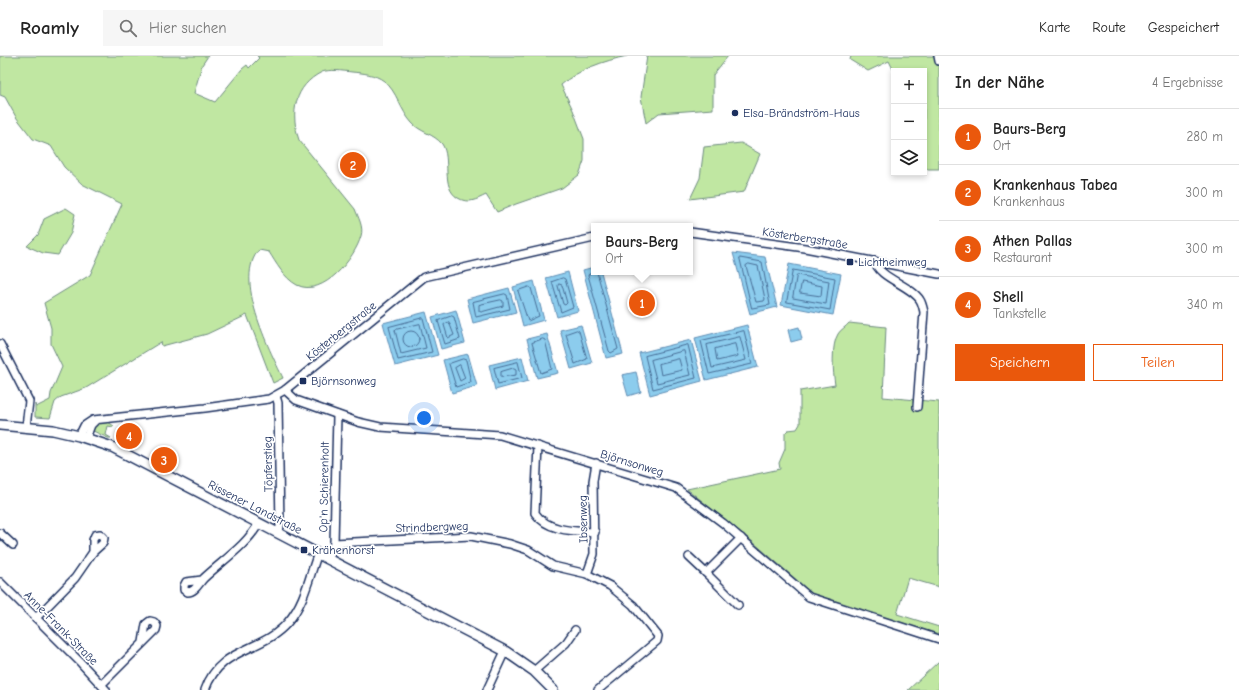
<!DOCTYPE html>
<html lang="de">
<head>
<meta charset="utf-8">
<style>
	body { margin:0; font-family:"Comic Neue",sans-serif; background:#f6f6f6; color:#222 }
	.controls { position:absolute; right:12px; top:12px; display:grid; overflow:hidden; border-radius:0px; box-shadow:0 2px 6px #0003 }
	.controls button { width:36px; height:36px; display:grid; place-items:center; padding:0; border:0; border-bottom:1px solid #e0e0e0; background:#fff; color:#222; font:20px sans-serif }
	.you { position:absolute; left:424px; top:362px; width:14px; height:14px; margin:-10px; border:3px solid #fff; border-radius:50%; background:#1a73e8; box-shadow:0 0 0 6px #1a73e833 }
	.badge { display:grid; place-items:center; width:26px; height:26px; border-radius:50%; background:#ea580c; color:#fff; font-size:13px; font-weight:700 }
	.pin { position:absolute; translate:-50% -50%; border:2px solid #fff; box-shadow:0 1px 4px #0006 }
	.popup { position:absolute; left:591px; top:167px; width:102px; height:52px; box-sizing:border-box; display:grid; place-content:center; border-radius:0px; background:#fff; filter:drop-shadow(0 1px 3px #0005); font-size:13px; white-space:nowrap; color:#767676 }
	.popup b { font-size:15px; color:#222 }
	.popup::after { content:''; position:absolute; left:50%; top:100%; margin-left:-8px; border:8px solid transparent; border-top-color:#fff }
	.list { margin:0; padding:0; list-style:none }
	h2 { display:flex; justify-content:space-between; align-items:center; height:52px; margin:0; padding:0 16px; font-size:17px }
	h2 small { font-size:13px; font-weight:400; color:#767676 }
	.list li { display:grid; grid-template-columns:26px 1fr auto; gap:12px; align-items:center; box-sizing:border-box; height:56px; padding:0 16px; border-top:1px solid #e0e0e0 }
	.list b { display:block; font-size:15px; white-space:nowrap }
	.list p { margin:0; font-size:13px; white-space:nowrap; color:#767676 }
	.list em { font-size:13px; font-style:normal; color:#767676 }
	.actions { display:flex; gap:8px; padding:12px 16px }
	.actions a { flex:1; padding:9px 0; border:1px solid #ea580c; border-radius:0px; text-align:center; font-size:14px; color:#ea580c }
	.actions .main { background:#ea580c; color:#fff }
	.icon { flex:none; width:22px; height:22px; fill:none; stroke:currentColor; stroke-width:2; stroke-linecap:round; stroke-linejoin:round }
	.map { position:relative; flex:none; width:939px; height:634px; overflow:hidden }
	header { display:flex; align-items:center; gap:24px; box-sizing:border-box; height:56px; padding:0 20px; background:#fff; border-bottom:1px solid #e0e0e0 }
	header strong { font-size:19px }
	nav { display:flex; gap:22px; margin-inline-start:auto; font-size:14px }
	.search { width:280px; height:36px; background:#f6f6f6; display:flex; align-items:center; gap:10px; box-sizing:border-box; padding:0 14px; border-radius:0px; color:#767676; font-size:15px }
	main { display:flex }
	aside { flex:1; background:#fff }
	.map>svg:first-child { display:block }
	.green { fill:#c0e7a2; stroke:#6e8b80 }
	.water { fill:#8ccced; stroke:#5f8db4 }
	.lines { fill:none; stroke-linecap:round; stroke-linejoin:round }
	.shore { stroke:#486e97; stroke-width:1 }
	.minor-casing { stroke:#1b2f5e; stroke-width:10 }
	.major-casing { stroke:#1b2f5e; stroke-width:12 }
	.minor { stroke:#fff; stroke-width:7 }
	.major { stroke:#fff; stroke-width:9 }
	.poi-dot { fill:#1b2f5e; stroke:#fff; stroke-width:1.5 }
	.labels { text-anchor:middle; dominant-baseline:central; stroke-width:3.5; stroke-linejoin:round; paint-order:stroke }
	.poi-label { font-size:12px; fill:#1b2f5e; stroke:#fff; text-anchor:start }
	.street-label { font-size:12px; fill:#1b2f5e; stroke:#fff }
</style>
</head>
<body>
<header>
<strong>Roamly</strong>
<div class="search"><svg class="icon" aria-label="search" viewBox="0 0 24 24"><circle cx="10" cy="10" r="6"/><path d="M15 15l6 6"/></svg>Hier suchen</div>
<nav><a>Karte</a><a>Route</a><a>Gespeichert</a></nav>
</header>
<main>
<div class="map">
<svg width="939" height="634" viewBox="0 0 939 634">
	<rect width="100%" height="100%" fill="#fff"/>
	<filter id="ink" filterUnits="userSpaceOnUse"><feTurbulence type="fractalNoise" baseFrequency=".025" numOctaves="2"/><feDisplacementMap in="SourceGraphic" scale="8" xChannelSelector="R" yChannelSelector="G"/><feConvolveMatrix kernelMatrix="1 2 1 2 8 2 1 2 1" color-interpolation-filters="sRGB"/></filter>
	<g filter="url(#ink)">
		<g class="green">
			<path d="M0 0H208L202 9 194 37 215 46 242 13 247 9 249 12 259 2 257 0H627C604 5 579 13 561 29L573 54 584 83V105L579 119 562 132 516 148 497 156 486 139C476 144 468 148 458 142 440 131 452 103 442 88 434 78 420 76 412 67 400 54 397 35 384 25 375 18 362 17 352 16 343 15 330 13 322 16 294 30 290 57 299 84L355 153C358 161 364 171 361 180 355 202 323 242 297 229 284 222 276 207 269 196L259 194C233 222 269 293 283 322L273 327 247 259 207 278 162 290 161 286 86 332 61 341 55 346 50 362 35 361V348L36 351 50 344 51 337 62 311 51 288V272L44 247 90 219 122 148 82 128 64 111 51 90 33 83 16 61 5 41 0 39Z"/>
			<path d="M647 0H728L713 19V53L659 57 646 67 641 41Z"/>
			<path d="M851 0H939V113H924V15H894L889 5 868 15 850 4Z"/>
			<path d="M741 87 760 98 744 136 690 143 700 122 704 91Z"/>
			<path d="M66 152 75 158 71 177 58 199 43 197 27 190 38 179 44 163Z"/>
			<path d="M849 267 886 271 883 341 939 346V531L908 522 897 558 939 571V579L814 539 753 486 687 433 780 413 779 407 785 393V377L788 374 797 373 800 368V335L835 329C833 317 831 289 838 278 840 274 846 271 849 267Z"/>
			<path d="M108 366 114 370 113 371 108 370 106 379 111 382H108L91 374 96 368Z"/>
			<path d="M939 605V634H908L938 606Z"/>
		</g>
		<g class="water">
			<path d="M733 197 765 201 777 251 750 258Z"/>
			<path d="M789 208 841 218 833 259 781 249Z"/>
			<path d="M594 211V216H601L623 298 606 302 583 214Z"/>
			<path d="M568 216 578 255 557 261 546 222Z"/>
			<path d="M534 225 544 264 523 270 513 231Z"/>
			<path d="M509 232 516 256 473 267 467 243Z"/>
			<path d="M456 254 465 287 441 293 432 261Z"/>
			<path d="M426 256 438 299 395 310 383 267Z"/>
			<path d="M581 269 592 307 571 313 560 274Z"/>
			<path d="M747 269 758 311 706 324 695 282Z"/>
			<path d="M799 271 802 283 791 286 788 274Z"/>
			<path d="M547 278 558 317 537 322 527 283Z"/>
			<path d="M691 284 702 325 650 339 639 297Z"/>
			<path d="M468 298 477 330 452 337 443 304Z"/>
			<path d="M522 301 528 325 495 334 489 309Z"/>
			<path d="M636 316 641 336 628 340 622 319Z"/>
		</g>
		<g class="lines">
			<g class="shore">
				<path d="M740 202 762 206 770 249 752 252Z"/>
				<path d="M749 208 758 210 765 243 764 245 756 246 746 210Z"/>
				<path d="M793 214 835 222 830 254 787 246Z"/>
				<path d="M594 215 588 219 609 295 611 297 618 293 597 216"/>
				<path d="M797 219 829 225 826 248 793 242Z"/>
				<path d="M563 222 565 223 573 251 561 256 552 226Z"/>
				<path d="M802 226 822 230 821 240 800 237Z"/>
				<path d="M559 228 562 229 567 247 565 249 563 248 558 230Z"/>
				<path d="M529 231 531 232 539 260 528 265 518 235Z"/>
				<path d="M505 238 507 239 510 253 476 261 473 246Z"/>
				<path d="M501 244 503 245V250L481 256 479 255V249Z"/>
				<path d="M452 260 454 261 460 283 445 288 438 265Z"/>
				<path d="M423 262 432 296 398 304 389 271Z"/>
				<path d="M449 266 454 279 448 282 444 269Z"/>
				<path d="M420 268 426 292 401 298 395 274Z"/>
				<path d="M577 274 579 275 587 303 575 308 566 278Z"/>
				<circle cx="411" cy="283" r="8"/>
				<path d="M744 275 752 308 709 318 701 285Z"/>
				<path d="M740 281 746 304 712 312 707 289Z"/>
				<path d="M543 283 545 284 552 313 541 317 532 287Z"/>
				<path d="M735 288 738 300 717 305 715 293Z"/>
				<path d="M688 289 696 322 653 333 645 300Z"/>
				<path d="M684 295 690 319 657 327 651 304Z"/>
				<path d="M463 303 466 304 471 326 456 331 449 308Z"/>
				<path d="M679 303 682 314 661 319 659 308Z"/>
				<path d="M518 306 522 322 498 328 494 312Z"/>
				<path d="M460 309 465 322 460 325 455 312Z"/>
				<path d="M514 312 516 313V319L501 321V316Z"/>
			</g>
			<defs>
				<g id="minor">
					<path d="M938 0 939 5"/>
					<path d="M690 176 805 192 939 218"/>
					<path d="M875 205C877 221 912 230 920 244 922 247 923 252 924 256L917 351"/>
					<path d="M0 288 29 345 26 371"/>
					<path d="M285 334 296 344 358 366 380 371 500 379 676 432 723 467 809 541 939 583"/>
					<path d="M276 340 278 347 280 471 278 476"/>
					<path d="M79 380 84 370 93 364 205 352 269 343 285 334 424 221 594 182"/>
					<path d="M86 382 91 369 95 365"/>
					<path d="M538 390 535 457C548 476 575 475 595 476"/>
					<path d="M0 477 13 489"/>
					<path d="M334 487 471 480 510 488 528 494 553 510 587 518 610 530 633 549 658 580 657 585 598 634"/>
					<path d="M689 501 706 517 741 482"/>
					<path d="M329 503 334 487 337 359"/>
					<path d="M706 517 738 549"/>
					<path d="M587 518 594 498 593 425 596 407"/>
					<path d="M202 524 186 526 184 530V534L188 536C195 536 199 527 204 522 222 505 247 489 259 467"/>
					<path d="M0 526 81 607 106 634"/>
					<path d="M36 562 75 522 93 496 103 487 104 482 100 478 95 479 93 484V496"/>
					<path d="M534 615 566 587 575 574"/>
					<path d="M102 628 156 574 157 570 154 566 150 565 146 568 143 586"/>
					<path d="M205 634C220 590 262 597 288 566 305 546 309 521 318 497"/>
					<path d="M487 634 505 595"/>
				</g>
				<path id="major" d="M0 369 53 374 79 380 112 391 505 595 534 615 553 634"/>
			</defs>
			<use href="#minor" class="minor-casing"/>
			<use href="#major" class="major-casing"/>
			<use href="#minor" class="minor"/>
			<use href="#major" class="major"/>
		</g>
	</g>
	<g class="poi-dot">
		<circle cx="735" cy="57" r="4"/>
		<rect x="846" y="202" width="8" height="8" rx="2"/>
		<rect x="299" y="321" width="8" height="8" rx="2"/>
		<rect x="300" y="490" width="8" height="8" rx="2"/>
	</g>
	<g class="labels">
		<g class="poi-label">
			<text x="743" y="57">Elsa-Brändström-Haus</text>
			<text x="858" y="206">Lichtheimweg</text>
			<text x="311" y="325">Björnsonweg</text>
			<text x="312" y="494">Krähenhorst</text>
		</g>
		<g class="street-label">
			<text transform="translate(805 182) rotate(9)">Kösterbergstraße</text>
			<text transform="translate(341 275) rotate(-39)">Kösterbergstraße</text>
			<text transform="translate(632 407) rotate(17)">Björnsonweg</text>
			<text transform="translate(268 408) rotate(-91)">Töpferstieg</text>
			<text transform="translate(324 431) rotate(-89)">Op'n Schierenholt</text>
			<text transform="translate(255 451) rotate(27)">Rissener Landstraße</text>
			<text transform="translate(583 463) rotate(-91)">Ibsenweg</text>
			<text transform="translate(432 471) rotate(-2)">Strindbergweg</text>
			<text transform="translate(61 572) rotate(45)">Anne-Frank-Straße</text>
		</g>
	</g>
</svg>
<div class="controls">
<button>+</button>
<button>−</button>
<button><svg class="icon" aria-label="layers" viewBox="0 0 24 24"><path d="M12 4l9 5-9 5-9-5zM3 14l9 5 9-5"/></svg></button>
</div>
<div class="you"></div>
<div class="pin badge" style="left:642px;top:247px">1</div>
<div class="popup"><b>Baurs-Berg</b>Ort</div>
<div class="pin badge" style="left:353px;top:109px">2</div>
<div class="pin badge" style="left:164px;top:404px">3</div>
<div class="pin badge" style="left:129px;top:380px">4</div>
</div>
<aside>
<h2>In der Nähe<small>4 Ergebnisse</small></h2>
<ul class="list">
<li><span class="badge">1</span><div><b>Baurs-Berg</b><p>Ort</p></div><em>280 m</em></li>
<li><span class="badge">2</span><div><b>Krankenhaus Tabea</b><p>Krankenhaus</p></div><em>300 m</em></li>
<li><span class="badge">3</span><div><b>Athen Pallas</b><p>Restaurant</p></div><em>300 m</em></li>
<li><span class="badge">4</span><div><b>Shell</b><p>Tankstelle</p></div><em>340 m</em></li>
</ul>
<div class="actions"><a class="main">Speichern</a><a>Teilen</a></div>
</aside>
</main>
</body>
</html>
